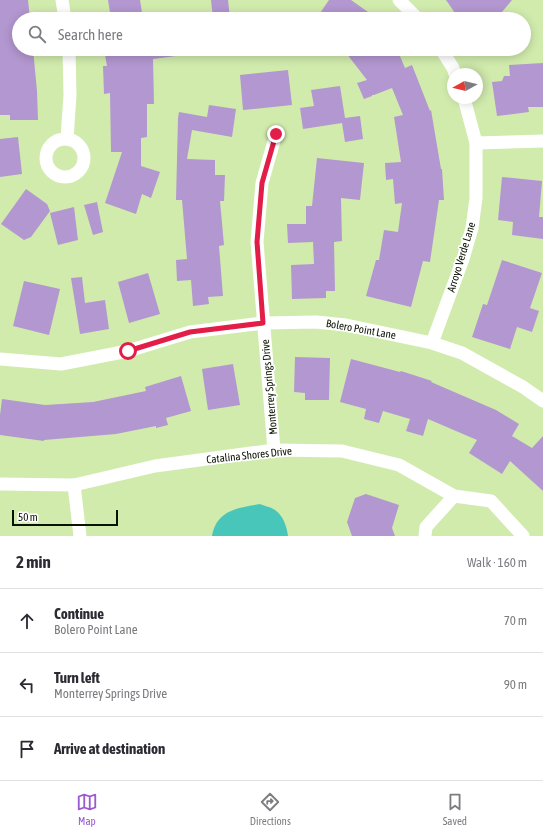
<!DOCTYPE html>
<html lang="en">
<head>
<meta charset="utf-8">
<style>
	body { margin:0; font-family:"Asap Condensed",sans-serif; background:#f7f7f7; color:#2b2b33 }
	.compass { position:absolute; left:447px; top:68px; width:36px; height:36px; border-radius:50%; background:#fff; box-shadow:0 2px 10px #0003; rotate:262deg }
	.scale { position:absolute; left:12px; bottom:10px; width:106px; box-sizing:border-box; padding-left:4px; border:2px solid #0a1200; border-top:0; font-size:11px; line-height:14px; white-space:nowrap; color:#0a1200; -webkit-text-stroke:3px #fff; paint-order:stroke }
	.stop { position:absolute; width:12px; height:12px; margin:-9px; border:3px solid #e11d48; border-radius:50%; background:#fff }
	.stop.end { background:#e11d48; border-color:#fff; box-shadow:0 1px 4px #0008 }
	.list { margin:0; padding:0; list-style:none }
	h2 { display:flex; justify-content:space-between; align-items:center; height:52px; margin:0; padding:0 16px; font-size:17px }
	h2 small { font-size:13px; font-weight:400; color:#7c7c81 }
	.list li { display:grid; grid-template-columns:26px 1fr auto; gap:12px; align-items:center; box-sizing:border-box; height:64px; padding:0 16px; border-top:1px solid #e1e1e2 }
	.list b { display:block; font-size:15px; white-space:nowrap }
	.list p { margin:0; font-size:13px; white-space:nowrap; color:#7c7c81 }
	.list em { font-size:13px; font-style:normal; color:#7c7c81 }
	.icon { flex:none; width:22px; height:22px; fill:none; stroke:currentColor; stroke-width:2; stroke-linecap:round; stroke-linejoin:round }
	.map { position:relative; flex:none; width:543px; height:536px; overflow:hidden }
	.search { position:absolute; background:#fff; box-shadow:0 2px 10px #0003; left:12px; right:12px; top:12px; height:44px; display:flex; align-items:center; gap:10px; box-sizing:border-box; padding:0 14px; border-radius:22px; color:#7c7c81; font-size:15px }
	.sheet { height:244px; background:#fff }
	nav { display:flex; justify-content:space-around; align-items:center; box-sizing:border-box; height:56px; border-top:1px solid #e1e1e2; background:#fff; font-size:11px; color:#7c7c81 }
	nav a { display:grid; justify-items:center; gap:2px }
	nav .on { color:#9a5ad0 }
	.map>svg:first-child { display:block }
	.water { fill:#49c6ba }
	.building { fill:#b397d0 }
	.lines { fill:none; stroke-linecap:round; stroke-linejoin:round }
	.street { stroke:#fff; stroke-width:13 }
	.route { stroke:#e11d48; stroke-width:5 }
	.labels { text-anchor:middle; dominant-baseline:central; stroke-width:3.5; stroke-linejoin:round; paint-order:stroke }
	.street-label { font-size:11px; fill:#0a1200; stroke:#fff }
</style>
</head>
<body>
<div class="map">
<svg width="543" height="536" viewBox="0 0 543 536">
	<rect width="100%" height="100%" fill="#d1ebad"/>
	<path class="water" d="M260 504C264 506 271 507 275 510 283 515 287 527 288 536H212C217 510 237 508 260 504Z"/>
	<g class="building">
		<path d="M0 0H28L30 19H19V49H33L37 91 38 120H10V115H0Z"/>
		<path d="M108 0H140L143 19H111Z"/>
		<path d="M211 0H228L230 18 213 19Z"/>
		<path d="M329 0H351L378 19H316Z"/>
		<path d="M446 0H512L496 19H459Z"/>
		<path d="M104 49H175L176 56 153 59 154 104H147V137L141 138V166L160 172 151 198 142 194 136 214 105 203 122 152H111L110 93 104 94 103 66H107Z"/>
		<path d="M343 49H397L405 68 412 65 430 111 431 110 441 169H442L444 200H439L430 262 423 261 411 307 366 296 376 260H379L384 230 398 232 402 203 395 204 393 179 386 180 385 163 401 162 394 117 403 115 392 88 374 95H372V96L364 99 357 83 367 80Z"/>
		<path d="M543 63V107H528L529 112 497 116 492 82 502 81 504 76H510L509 65Z"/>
		<path d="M288 70 292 105 243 110 240 75Z"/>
		<path d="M340 86 345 118 360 116 363 139 345 142 342 123 303 129 300 108 314 106 311 90Z"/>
		<path d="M209 105 236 109 232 137 192 130 187 159 215 160V175H225L224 201H220L224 245 219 246 223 296 208 297 209 304 193 306 191 280 177 281 176 260 187 259 182 200H176L178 118 179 112 207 117Z"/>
		<path d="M18 137 22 174 0 177V139Z"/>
		<path d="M317 158 364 163 360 200 341 198 342 241 334 242 335 291H326V298L292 299 291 265 314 264 313 242 288 243 287 224H306V206H312Z"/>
		<path d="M502 177 542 181 539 217H543V239L512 235 513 222 498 220Z"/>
		<path d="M26 189 47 204 50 211 31 237 24 240 1 224Z"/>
		<path d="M97 202 103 232 93 235 84 205Z"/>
		<path d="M74 207 78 240 58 245 50 213Z"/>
		<path d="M502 260 542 273 530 308 539 311 532 332 517 327 510 349 472 337 483 304 487 305Z"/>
		<path d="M148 273 160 314 129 323 118 282Z"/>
		<path d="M82 277 85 303 105 300 109 329 80 334 71 278Z"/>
		<path d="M24 281 60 289 49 335 13 326Z"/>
		<path d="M295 357 330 358 329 400H305V393L294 392Z"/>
		<path d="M351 359 400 372 401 371 432 381 431 382 496 410 519 424 512 436 532 448 543 436V491L510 461 502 474 469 453 477 440 428 419 423 436 406 431 410 419 383 411 379 423 364 419 366 409 340 402Z"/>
		<path d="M233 364 240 405 208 410 202 369Z"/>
		<path d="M181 376 191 411 166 418 168 425 156 428V426L116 434 44 440V441L0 435V415L2 399 45 405 93 402 146 391 145 387Z"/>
		<path d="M366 494 399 505 392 528 395 536H352L347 522 355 498Z"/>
	</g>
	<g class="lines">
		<g class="street">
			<path d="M62 0 65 19"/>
			<path d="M399 0 418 19"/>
			<path d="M441 49 453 68 455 74"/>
			<path d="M67 139 70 95 69 49"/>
			<circle cx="65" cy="158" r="19"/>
			<path d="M476 143 543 141"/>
			<path d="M432 343 463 259 472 228 476 198V143L464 98"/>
			<path d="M0 359 61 364 128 351 190 332 263 323 316 322 346 325 432 343 462 353 523 387 543 401"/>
			<path d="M274 450 257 242 262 183 276 134"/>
			<path d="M0 484 74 485 155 466 274 450 342 451 399 465 454 496 491 501 523 536"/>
			<path d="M74 485 80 536"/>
			<path d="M425 536 426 527 454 496"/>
		</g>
	</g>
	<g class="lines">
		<path class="route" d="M128 351 190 332 263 323 257 242 262 183 276 134"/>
	</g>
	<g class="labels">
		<g class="street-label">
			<text transform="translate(461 257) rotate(-73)">Arroyo Verde Lane</text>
			<text transform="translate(361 329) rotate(10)">Bolero Point Lane</text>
			<text transform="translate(269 387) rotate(-95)">Monterrey Springs Drive</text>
			<text transform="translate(249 455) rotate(-6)">Catalina Shores Drive</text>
		</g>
	</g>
</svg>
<svg class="compass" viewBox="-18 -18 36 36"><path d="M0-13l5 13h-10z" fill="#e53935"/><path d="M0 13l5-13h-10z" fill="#7c7c81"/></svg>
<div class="scale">50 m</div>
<div class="stop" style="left:128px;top:351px"></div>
<div class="stop end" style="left:276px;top:134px"></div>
<div class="search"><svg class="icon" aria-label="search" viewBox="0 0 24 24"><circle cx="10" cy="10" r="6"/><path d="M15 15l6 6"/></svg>Search here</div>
</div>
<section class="sheet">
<h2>2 min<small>Walk · 160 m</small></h2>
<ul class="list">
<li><svg class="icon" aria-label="ahead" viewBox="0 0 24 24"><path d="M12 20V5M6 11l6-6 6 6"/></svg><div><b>Continue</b><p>Bolero Point Lane</p></div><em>70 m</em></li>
<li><svg class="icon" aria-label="left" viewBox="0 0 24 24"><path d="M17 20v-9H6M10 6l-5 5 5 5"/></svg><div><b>Turn left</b><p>Monterrey Springs Drive</p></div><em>90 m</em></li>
<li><svg class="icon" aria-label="arrive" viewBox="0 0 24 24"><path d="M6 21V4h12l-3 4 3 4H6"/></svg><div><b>Arrive at destination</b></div></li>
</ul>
</section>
<nav>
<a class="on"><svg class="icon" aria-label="map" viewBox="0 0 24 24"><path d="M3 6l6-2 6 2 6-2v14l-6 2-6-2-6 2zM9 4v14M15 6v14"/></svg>Map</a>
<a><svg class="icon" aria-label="directions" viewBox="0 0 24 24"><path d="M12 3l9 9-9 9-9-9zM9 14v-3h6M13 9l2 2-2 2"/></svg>Directions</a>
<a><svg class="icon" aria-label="saved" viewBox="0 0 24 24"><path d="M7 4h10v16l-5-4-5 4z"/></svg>Saved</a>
</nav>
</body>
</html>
